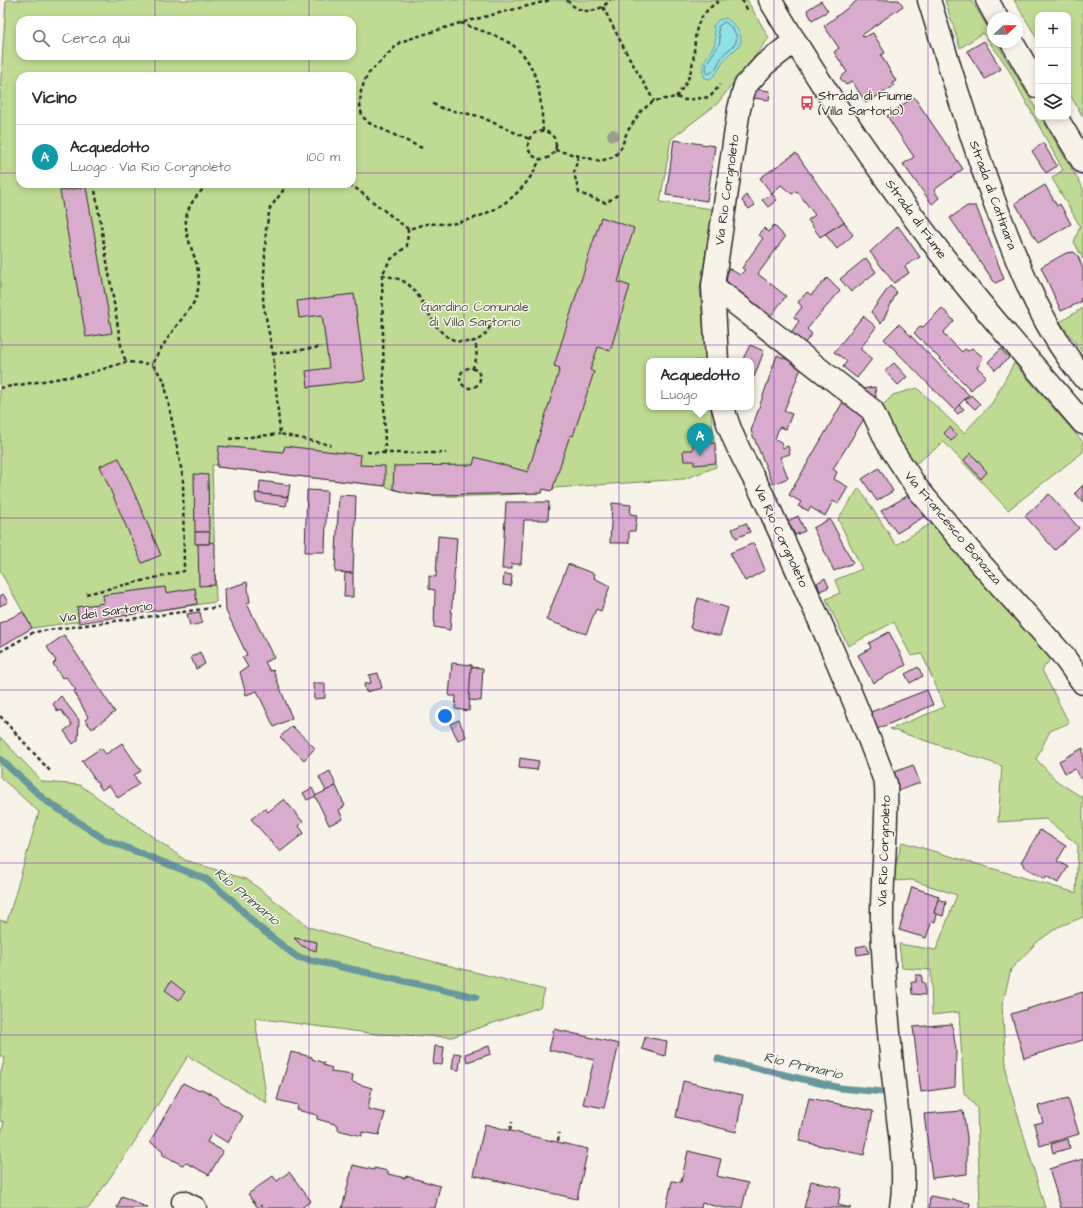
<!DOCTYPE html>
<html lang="it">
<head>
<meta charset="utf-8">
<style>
	body { margin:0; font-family:"Architects Daughter",sans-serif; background:#f2f2f3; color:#2b2b33 }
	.controls { position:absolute; right:12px; top:12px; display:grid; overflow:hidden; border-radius:8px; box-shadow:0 2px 6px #0003 }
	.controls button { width:36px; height:36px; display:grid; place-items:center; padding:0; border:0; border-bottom:1px solid #e1e1e2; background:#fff; color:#2b2b33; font:20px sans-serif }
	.compass { position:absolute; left:987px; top:12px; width:36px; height:36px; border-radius:50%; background:#fff; box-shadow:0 2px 6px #0003; rotate:68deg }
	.you { position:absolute; left:445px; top:716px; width:14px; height:14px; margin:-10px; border:3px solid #fff; border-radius:50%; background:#1a73e8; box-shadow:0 0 0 6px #1a73e833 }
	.badge { display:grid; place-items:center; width:26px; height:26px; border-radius:50%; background:#111827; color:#fff; font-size:13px; font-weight:700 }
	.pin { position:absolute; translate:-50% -33px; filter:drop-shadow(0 1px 2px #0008) }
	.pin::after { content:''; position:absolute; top:21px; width:14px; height:12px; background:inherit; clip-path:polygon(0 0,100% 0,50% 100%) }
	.popup { position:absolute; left:646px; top:358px; width:108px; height:52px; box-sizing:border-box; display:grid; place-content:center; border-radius:8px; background:#fff; filter:drop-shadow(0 1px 3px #0005); font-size:13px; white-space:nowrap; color:#7c7c81 }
	.popup b { font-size:15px; color:#2b2b33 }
	.popup::after { content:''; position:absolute; left:50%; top:100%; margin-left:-8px; border:8px solid transparent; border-top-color:#fff }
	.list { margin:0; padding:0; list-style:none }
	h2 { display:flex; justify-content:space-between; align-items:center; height:52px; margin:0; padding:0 16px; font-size:17px }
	h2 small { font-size:13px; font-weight:400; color:#7c7c81 }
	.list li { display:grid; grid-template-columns:26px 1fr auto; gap:12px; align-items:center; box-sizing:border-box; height:64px; padding:0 16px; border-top:1px solid #e1e1e2 }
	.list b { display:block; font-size:15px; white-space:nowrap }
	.list p { margin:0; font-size:13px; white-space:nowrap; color:#7c7c81 }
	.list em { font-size:13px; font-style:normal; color:#7c7c81 }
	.icon { flex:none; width:22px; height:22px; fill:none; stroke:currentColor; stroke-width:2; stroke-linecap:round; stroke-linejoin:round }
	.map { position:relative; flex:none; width:1083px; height:1208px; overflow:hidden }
	.search { position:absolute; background:#fff; box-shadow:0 2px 6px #0003; left:16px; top:16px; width:340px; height:44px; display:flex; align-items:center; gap:10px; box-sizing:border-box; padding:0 14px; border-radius:12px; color:#7c7c81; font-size:15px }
	.panel { position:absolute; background:#fff; box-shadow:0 2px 6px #0003; left:16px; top:72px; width:340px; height:116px; border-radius:12px }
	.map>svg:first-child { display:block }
	.green { fill:#bfdb93; stroke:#75835f; fill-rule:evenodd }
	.water { fill:#90e1e7; stroke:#68989c }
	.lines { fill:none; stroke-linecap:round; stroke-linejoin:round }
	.shore { stroke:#537476; stroke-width:1 }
	.stream { stroke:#68989c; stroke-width:7 }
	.building { fill:#d9abcd; stroke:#2b2b2b }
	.minor-casing { stroke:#2b2b2b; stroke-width:25 }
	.major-casing { stroke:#2b2b2b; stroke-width:25 }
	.path { stroke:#2b2b2b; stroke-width:2.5; stroke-dasharray:4 3; stroke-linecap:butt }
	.minor { stroke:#f7f3e8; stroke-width:22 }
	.major { stroke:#f7f3e8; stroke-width:22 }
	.tree { fill:#9b9d8e }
	.grid { fill:none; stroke:#7b2cbf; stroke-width:1; stroke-opacity:0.55 }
	.labels { text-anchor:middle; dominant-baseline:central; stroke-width:3; stroke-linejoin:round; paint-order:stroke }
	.poi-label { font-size:13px; fill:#2b2b2b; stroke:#f7f3e8; text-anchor:start }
	.street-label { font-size:13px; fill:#2b2b2b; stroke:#f7f3e8 }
	.park-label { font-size:13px; fill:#505745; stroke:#f7f3e8 }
	.water-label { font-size:14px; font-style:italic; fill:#44585a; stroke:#f7f3e8 }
</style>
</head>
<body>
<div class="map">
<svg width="1083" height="1208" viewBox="0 0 1083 1208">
	<rect width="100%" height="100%" fill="#f7f3e8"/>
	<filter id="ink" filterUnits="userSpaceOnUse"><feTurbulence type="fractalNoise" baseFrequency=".025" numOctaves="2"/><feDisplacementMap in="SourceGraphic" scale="8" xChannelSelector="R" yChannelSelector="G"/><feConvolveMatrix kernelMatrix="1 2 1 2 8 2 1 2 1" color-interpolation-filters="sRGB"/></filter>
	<g filter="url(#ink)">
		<g class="green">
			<path d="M6 0H747L769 38 717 104 671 139 660 202 713 209 700 289 707 361H649V407H711L716 467 684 479 554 488 552 491 543 489 542 493C500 494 421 503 385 486L217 467V465H212L216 602 32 628 0 571V93ZM20 20H352V56H20ZM20 76H352V184H20Z"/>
			<path d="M945 0H971L993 36V42H996L1038 112V117H1041L1083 188V259L1074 242 1080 226 1052 178 1063 170 1006 65 983 33 960 48Z"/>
			<path d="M1014 0H1083V117L1068 91V15H1038V40Z"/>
			<path d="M1083 308V353L1060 322Z"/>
			<path d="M1014 363 1083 442V452L1008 510 944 442 914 465 879 409 893 395 917 388 964 433 992 403Z"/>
			<path d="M859 488 896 545 935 521 1051 658 1042 670 1069 723 1050 731 1036 759 1057 781 1083 798V917L1058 927 1037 942 1011 969 1002 1006 1007 1078 1045 1208H980L977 1108 964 1093 959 1012 932 1015 931 970 902 968 899 944 936 950 957 895 912 880 891 881 902 842 1076 893 1078 845 1046 819 998 822 1002 766 890 729 945 707 922 654 911 656 894 622 848 646 826 599 840 593 835 580 862 569 838 519Z"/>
			<path d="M0 737 43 782 80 785 185 860 248 880 309 927 376 947 545 990 540 1007 452 1037 376 1034 255 1018 267 1103 188 1056 131 1147 89 1208H0V1138L4 1122 0 1121V1075L5 1058 0 1056V920L7 922 39 812 0 777Z"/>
		</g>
		<path class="water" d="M726 18C733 23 746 35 739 46 735 51 728 53 725 59 720 67 718 73 710 79L705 78C697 63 711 55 715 42 716 37 714 31 713 26L718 20Z"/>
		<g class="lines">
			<path class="shore" d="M725 22C731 26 740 35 735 44 732 48 726 51 723 55 718 62 717 71 708 74 700 63 719 51 720 40 720 36 718 31 718 27Z"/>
			<g class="stream">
				<path d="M0 759 45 800 104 839 206 879 233 901 256 925 297 957 476 997"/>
				<path d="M718 1059 840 1088 883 1092"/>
			</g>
		</g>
		<g class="building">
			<path d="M858 0H899L903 6 862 35 864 37 873 33 885 53 881 55 896 81 892 83 894 86 866 103 852 81 846 85 840 78 847 72 834 52 839 48 824 26Z"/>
			<path d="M821 1 828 11 812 20 807 10Z"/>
			<path d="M984 41 1001 69 985 79 967 51Z"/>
			<path d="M754 89 770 91 769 100 753 98Z"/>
			<path d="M914 97 963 169 934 190 939 198 932 204 903 164 914 157 887 116Z"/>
			<path d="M674 140 715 146 707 201 666 195Z"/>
			<path d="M1043 143 1057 166 1046 173 1032 151Z"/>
			<path d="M796 153 844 222 820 237 808 220 815 215 797 191 792 194 781 185 772 194 760 178Z"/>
			<path d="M1045 185 1057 206 1060 204 1071 224 1038 243 1015 203Z"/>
			<path d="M86 187 112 333 86 337 60 191Z"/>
			<path d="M772 194 777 200 768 207 762 200Z"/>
			<path d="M746 195 755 205 749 209 742 201Z"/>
			<path d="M967 206H976L1004 279 995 283 950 218Z"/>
			<path d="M601 217 634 228 618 282 630 286 610 351 598 347 590 370 594 372 573 436 570 435 552 491 543 489 542 493 434 495 407 493 393 489 394 466 473 465 475 457 528 472 560 368 554 366Z"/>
			<path d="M844 222 853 235 837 249 825 234Z"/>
			<path d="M774 225 785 237 758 274 786 296 770 317 726 281 728 268 740 275 745 270 742 268 763 238 759 235 764 228 768 232Z"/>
			<path d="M898 226 920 257 905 266 909 273 894 283 870 252Z"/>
			<path d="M1074 252 1078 256 1083 269V298L1080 299 1081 302 1061 311 1041 267 1066 253Z"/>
			<path d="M866 258 876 272 851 292 840 279Z"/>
			<path d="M827 278 840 291 807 329 812 334 804 344 790 334 799 321 794 317 802 307 798 302 807 292 811 295Z"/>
			<path d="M890 286 897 292 881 324 871 312Z"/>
			<path d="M354 294 365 380 308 387 306 371 329 368 322 315 299 318 297 301Z"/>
			<path d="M942 308 954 321 943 333 962 352 965 349 968 351 972 348 983 357 980 363 981 364 977 367 986 376 971 390 914 333 921 326 923 327Z"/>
			<path d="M863 316 876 327 860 349 872 359 857 378 843 367 847 361 834 352Z"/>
			<path d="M899 324 969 395 954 410 884 339Z"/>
			<path d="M750 345 764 351 754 377 751 375V361H742Z"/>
			<path d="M1001 349 1009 358 995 370 988 362Z"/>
			<path d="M777 355 802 366 784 411 792 414 786 429 779 427 775 439 781 442 783 448 788 446 790 454 780 457 788 478 773 484 751 431Z"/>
			<path d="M894 363 907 377 898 385 885 371Z"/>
			<path d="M875 387 876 397 862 398 861 389Z"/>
			<path d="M971 395 980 404 975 409 965 400Z"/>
			<path d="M844 400 867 414 833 469 837 472 834 479 848 487 838 504 833 501 825 516 810 507 809 511 798 506 801 502 789 495Z"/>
			<path d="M959 405 964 409 958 414 954 410Z"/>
			<path d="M950 427 957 436 951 441 944 433Z"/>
			<path d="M715 443 716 463 694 465V461H684L683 450H693V444Z"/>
			<path d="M219 446 283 452 285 446 361 455 360 465 385 466V486L217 467Z"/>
			<path d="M971 453 987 472 981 479 964 460Z"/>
			<path d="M119 458 161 555 142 563 100 466Z"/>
			<path d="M879 468 893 491 877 501 862 479Z"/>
			<path d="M194 474 208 475 209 532H195Z"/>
			<path d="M260 481 290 485 288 497 259 494Z"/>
			<path d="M1083 485V502L1075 493Z"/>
			<path d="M307 490 327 491 325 552H305Z"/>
			<path d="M914 492 927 515 897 533 881 511Z"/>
			<path d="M255 493 288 497 286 506 256 502Z"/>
			<path d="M1049 494 1079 528 1055 550 1025 516Z"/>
			<path d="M339 495 356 496 353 573 335 572Z"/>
			<path d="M506 502H549L548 520H524L521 564H511L512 569H502Z"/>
			<path d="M612 503 631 505 630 514 637 515 635 531H629V543H610Z"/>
			<path d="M798 516 805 531 795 535 788 521Z"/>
			<path d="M830 519 853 563 834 571 813 528Z"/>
			<path d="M746 523 750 532 736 538 732 529Z"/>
			<path d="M195 532H210L209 544H195Z"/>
			<path d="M438 536 457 538 450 630 434 627 435 590 429 589V576L436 577Z"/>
			<path d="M210 542 215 543V585L199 586 198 544H209Z"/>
			<path d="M754 543 765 570 745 581 730 553Z"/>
			<path d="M568 564 595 574 594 578 610 586 601 611 596 609 586 634 546 620Z"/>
			<path d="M345 573H353V597H344Z"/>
			<path d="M504 574 512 575 511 586 503 585Z"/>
			<path d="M825 578 829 587 820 591 817 583Z"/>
			<path d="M247 582 250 602 247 604 274 658 265 662 270 671 273 670 292 718 274 727 257 691 246 695 240 672 248 667 242 657 247 655 226 611 225 589Z"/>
			<path d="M165 587 166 593 195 588 197 604 79 623 77 607 104 603 103 595Z"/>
			<path d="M3 594 8 602 0 606V596Z"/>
			<path d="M698 598 728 608 720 636 690 628Z"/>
			<path d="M23 612 32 628 0 647V623Z"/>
			<path d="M200 612 202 623 190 626 187 614Z"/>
			<path d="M889 632 906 665 873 683 858 655 871 648 869 643Z"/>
			<path d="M64 635 115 712 92 729 85 720 88 717 74 691 76 690 66 677 62 678 53 664 56 661 47 647Z"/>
			<path d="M200 652 205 664 196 669 191 657Z"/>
			<path d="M452 663 472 665 469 711 455 709 456 696H449Z"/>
			<path d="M471 667 483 668 481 701 469 700Z"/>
			<path d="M918 667 923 676 910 683 905 674Z"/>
			<path d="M378 673 382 688 366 692 364 684 371 683 369 675Z"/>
			<path d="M313 683H325V698L314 699Z"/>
			<path d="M927 690 933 705 875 730 868 713Z"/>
			<path d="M61 696 79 720 78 740 73 744 64 731 72 725 61 710 58 712 53 704Z"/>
			<path d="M459 720 466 737 458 740 450 724Z"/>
			<path d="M292 726 315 748 304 760 280 737Z"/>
			<path d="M122 743 141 771 134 775 139 784 118 798 109 785 102 790 82 761 101 748 106 754Z"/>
			<path d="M1083 748V777L1080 779 1075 769 1065 773 1059 761Z"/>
			<path d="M520 758 539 761 537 770 519 768Z"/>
			<path d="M913 765 920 783 898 791 892 773Z"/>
			<path d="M330 771 336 786 326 791 319 777Z"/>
			<path d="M336 786 345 806 339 810 343 819 329 825 315 796Z"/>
			<path d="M312 788 316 796 307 800 303 793Z"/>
			<path d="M284 799 303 822 299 826 304 833 280 852 251 819 265 808 268 812Z"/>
			<path d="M1040 830 1066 846 1057 861 1068 867 1058 883 1046 876 1045 879 1024 867 1025 865 1021 862Z"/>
			<path d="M912 887 939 896 934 913 937 915 935 922 932 921 926 938 899 930Z"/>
			<path d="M938 899 946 902 943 916 934 913Z"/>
			<path d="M294 938 317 942 316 951 302 946Z"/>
			<path d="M867 945 869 953 857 955 856 947Z"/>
			<path d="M916 975H922V982L925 983V995L912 994 911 982H916Z"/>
			<path d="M171 981 185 992 179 1000 165 990Z"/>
			<path d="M1083 992V1040L1024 1058 1011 1014Z"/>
			<path d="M952 1024 956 1050 955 1087 921 1092 913 1027Z"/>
			<path d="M554 1029 619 1044 604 1108 583 1104 594 1060 549 1050Z"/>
			<path d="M645 1037 667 1041 665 1056 642 1049Z"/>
			<path d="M435 1046 444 1047 442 1065 433 1064Z"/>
			<path d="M489 1046 491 1054 467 1062 465 1054Z"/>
			<path d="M291 1052 312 1057V1059L324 1063 323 1065 332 1068 331 1072 353 1075 352 1082 372 1088 368 1109 385 1113 379 1135 362 1132V1136L338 1130V1125L317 1119V1115L297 1110 298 1105 277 1100Z"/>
			<path d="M454 1053 461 1054 459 1070 452 1069Z"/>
			<path d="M683 1081 743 1095 736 1132 676 1117Z"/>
			<path d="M183 1083 197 1090 202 1089 218 1098 220 1102 243 1116 228 1143 212 1133 207 1142 223 1151 209 1175 187 1163 182 1165 163 1155 162 1150 150 1142Z"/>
			<path d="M809 1098 873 1111 864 1155 799 1141Z"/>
			<path d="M1068 1098 1079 1134 1040 1146 1034 1124 1043 1122 1038 1106Z"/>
			<path d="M963 1111 967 1137V1174L932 1178 924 1114Z"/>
			<path d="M485 1124 526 1135 588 1149 577 1199 473 1175Z"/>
			<path d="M1068 1139 1070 1148 1053 1153 1051 1144Z"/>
			<path d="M688 1151 721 1159 717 1176 748 1183 742 1208H723L702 1203 701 1208H666L672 1181 681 1182Z"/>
			<path d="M1083 1159V1208H1061L1049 1169Z"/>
			<path d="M353 1165 374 1170V1168L388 1171V1174L405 1178 406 1176 440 1186 435 1208H342Z"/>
			<path d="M289 1172 311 1201 301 1208H263L261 1205 258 1208 248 1194 273 1176 277 1181Z"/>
			<path d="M811 1181 841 1188 838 1205 851 1208H804Z"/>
			<path d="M122 1196 148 1208H117Z"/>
			<path d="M930 1196 970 1203 969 1208H929Z"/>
		</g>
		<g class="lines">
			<defs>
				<g id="minor">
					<path d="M929 0C952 74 974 149 1002 222 1023 277 1045 331 1083 377"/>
					<path d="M713 286 872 410 887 442 917 488 981 564 1061 653 1083 683"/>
					<path d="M717 361 713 286 739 109 745 86 765 64 795 41"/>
					<path d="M723 407C733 447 757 480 773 517 813 605 853 693 886 784 888 831 881 879 882 926 884 982 889 1038 895 1093 899 1132 907 1169 901 1208"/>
					<path d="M183 1202 195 1208"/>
				</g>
				<g id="major">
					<path d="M770 0C825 93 886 183 952 268 993 321 1039 371 1083 423"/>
					<path d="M987 0 997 18"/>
					<path d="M1012 42 1038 87"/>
					<path d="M1056 117 1083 162"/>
				</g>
			</defs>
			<use href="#minor" class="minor-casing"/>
			<use href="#major" class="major-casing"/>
			<g class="path">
				<path d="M567 0C579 15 598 14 610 0"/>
				<path d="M742 0 748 11"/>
				<path d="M603 7 626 52 654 101"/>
				<path d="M461 23C475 29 491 33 504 40 539 57 541 97 543 131"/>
				<path d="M676 97C680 91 687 84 689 76 701 44 684 22 721 0"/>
				<path d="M433 104 444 109 479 116 529 139"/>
				<circle cx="542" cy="145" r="14"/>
				<path d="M422 148 369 123 362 116 360 105 361 91 367 75 400 42 460 23 551 0"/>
				<path d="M555 150 600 161 610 158 615 156 621 148 627 132 641 111 654 101 676 97 685 100 710 97 720 85"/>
				<path d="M578 156 574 173 579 193 606 203 620 193"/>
				<path d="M94 184 122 351 126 362"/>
				<path d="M288 184 270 208 266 230 264 277 263 302 273 354 280 434 331 445"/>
				<path d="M342 184 354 187 408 229C414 228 420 225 426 224 436 223 446 225 456 223 494 215 525 195 540 159"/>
				<path d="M408 229 407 246 390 260 382 275 385 453H446"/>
				<path d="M382 275C392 277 403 279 410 286 431 306 433 344 469 342 483 341 489 330 494 318"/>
				<path d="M273 354 322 347"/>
				<circle cx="470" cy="378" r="10"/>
				<path d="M472 369C478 360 477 351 475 341"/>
				<path d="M0 388 87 374 126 362 152 364"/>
				<path d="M229 439 280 434"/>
				<path d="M367 452 385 453"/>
				<path d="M86 594 184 571 183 478 164 380 152 364C161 348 170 334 181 320 185 313 194 305 196 297 211 252 157 227 209 184"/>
				<path d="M0 652 34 632 219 607"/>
				<path d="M0 716 51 772"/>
				<path d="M510 1130 512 1122"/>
				<path d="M558 1141 559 1133"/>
			</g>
			<use href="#minor" class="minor"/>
			<use href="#major" class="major"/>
		</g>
		<circle class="tree" cx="613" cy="135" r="6"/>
	</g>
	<path class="grid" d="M155 0V20M309 0V20M464 0V1208M619 0V1208M774 0V1208M928 0V1208M155 56V76M309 56V76M0 173H20M352 173H1083M155 184V1208M309 184V1208M0 345H1083M0 518H1083M0 690H1083M0 863H1083M0 1035H1083"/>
	<defs>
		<symbol id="bus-bare" viewBox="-9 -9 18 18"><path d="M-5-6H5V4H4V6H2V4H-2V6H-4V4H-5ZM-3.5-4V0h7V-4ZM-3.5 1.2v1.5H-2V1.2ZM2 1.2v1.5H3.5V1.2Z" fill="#d1495b" stroke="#f7f3e8" stroke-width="2.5" paint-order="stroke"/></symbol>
	</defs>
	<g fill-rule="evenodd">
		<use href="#bus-bare" x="797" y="93" width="20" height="20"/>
	</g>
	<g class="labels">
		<g class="poi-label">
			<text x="818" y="96">Strada di Fiume<tspan x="818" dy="15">(Villa Sartorio)</tspan></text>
		</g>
		<g class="street-label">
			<text transform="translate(727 190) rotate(-82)">Via Rio Corgnoleto</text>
			<text transform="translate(993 195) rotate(70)">Strada di Cattinara</text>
			<text transform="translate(916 219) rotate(54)">Strada di Fiume</text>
			<text transform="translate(953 528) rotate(50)">Via Francesco Bonazza</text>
			<text transform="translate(781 536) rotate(65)">Via Rio Corgnoleto</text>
			<text transform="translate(106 612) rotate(-8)">Via dei Sartorio</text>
			<text transform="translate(884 851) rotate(-88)">Via Rio Corgnoleto</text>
		</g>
		<g class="park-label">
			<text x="475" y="307">Giardino Comunale<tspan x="475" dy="15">di Villa Sartorio</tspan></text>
		</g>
		<g class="water-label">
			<text transform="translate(247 897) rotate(40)">Rio Primario</text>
			<text transform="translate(803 1066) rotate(13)">Rio Primario</text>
		</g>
	</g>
</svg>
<div class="controls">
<button>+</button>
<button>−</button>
<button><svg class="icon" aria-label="layers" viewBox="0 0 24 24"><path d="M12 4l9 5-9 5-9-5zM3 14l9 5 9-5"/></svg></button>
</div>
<svg class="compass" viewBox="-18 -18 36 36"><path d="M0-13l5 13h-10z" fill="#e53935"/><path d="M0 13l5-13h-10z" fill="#7c7c81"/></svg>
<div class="you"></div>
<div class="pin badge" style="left:700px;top:456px;background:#0f9aa8">A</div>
<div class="popup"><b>Acquedotto</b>Luogo</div>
<div class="search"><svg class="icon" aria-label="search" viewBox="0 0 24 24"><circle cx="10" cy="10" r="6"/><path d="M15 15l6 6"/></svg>Cerca qui</div>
<section class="panel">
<h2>Vicino<small></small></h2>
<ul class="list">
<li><span class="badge" style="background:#0f9aa8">A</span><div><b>Acquedotto</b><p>Luogo · Via Rio Corgnoleto</p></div><em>100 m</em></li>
</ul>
</section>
</div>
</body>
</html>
